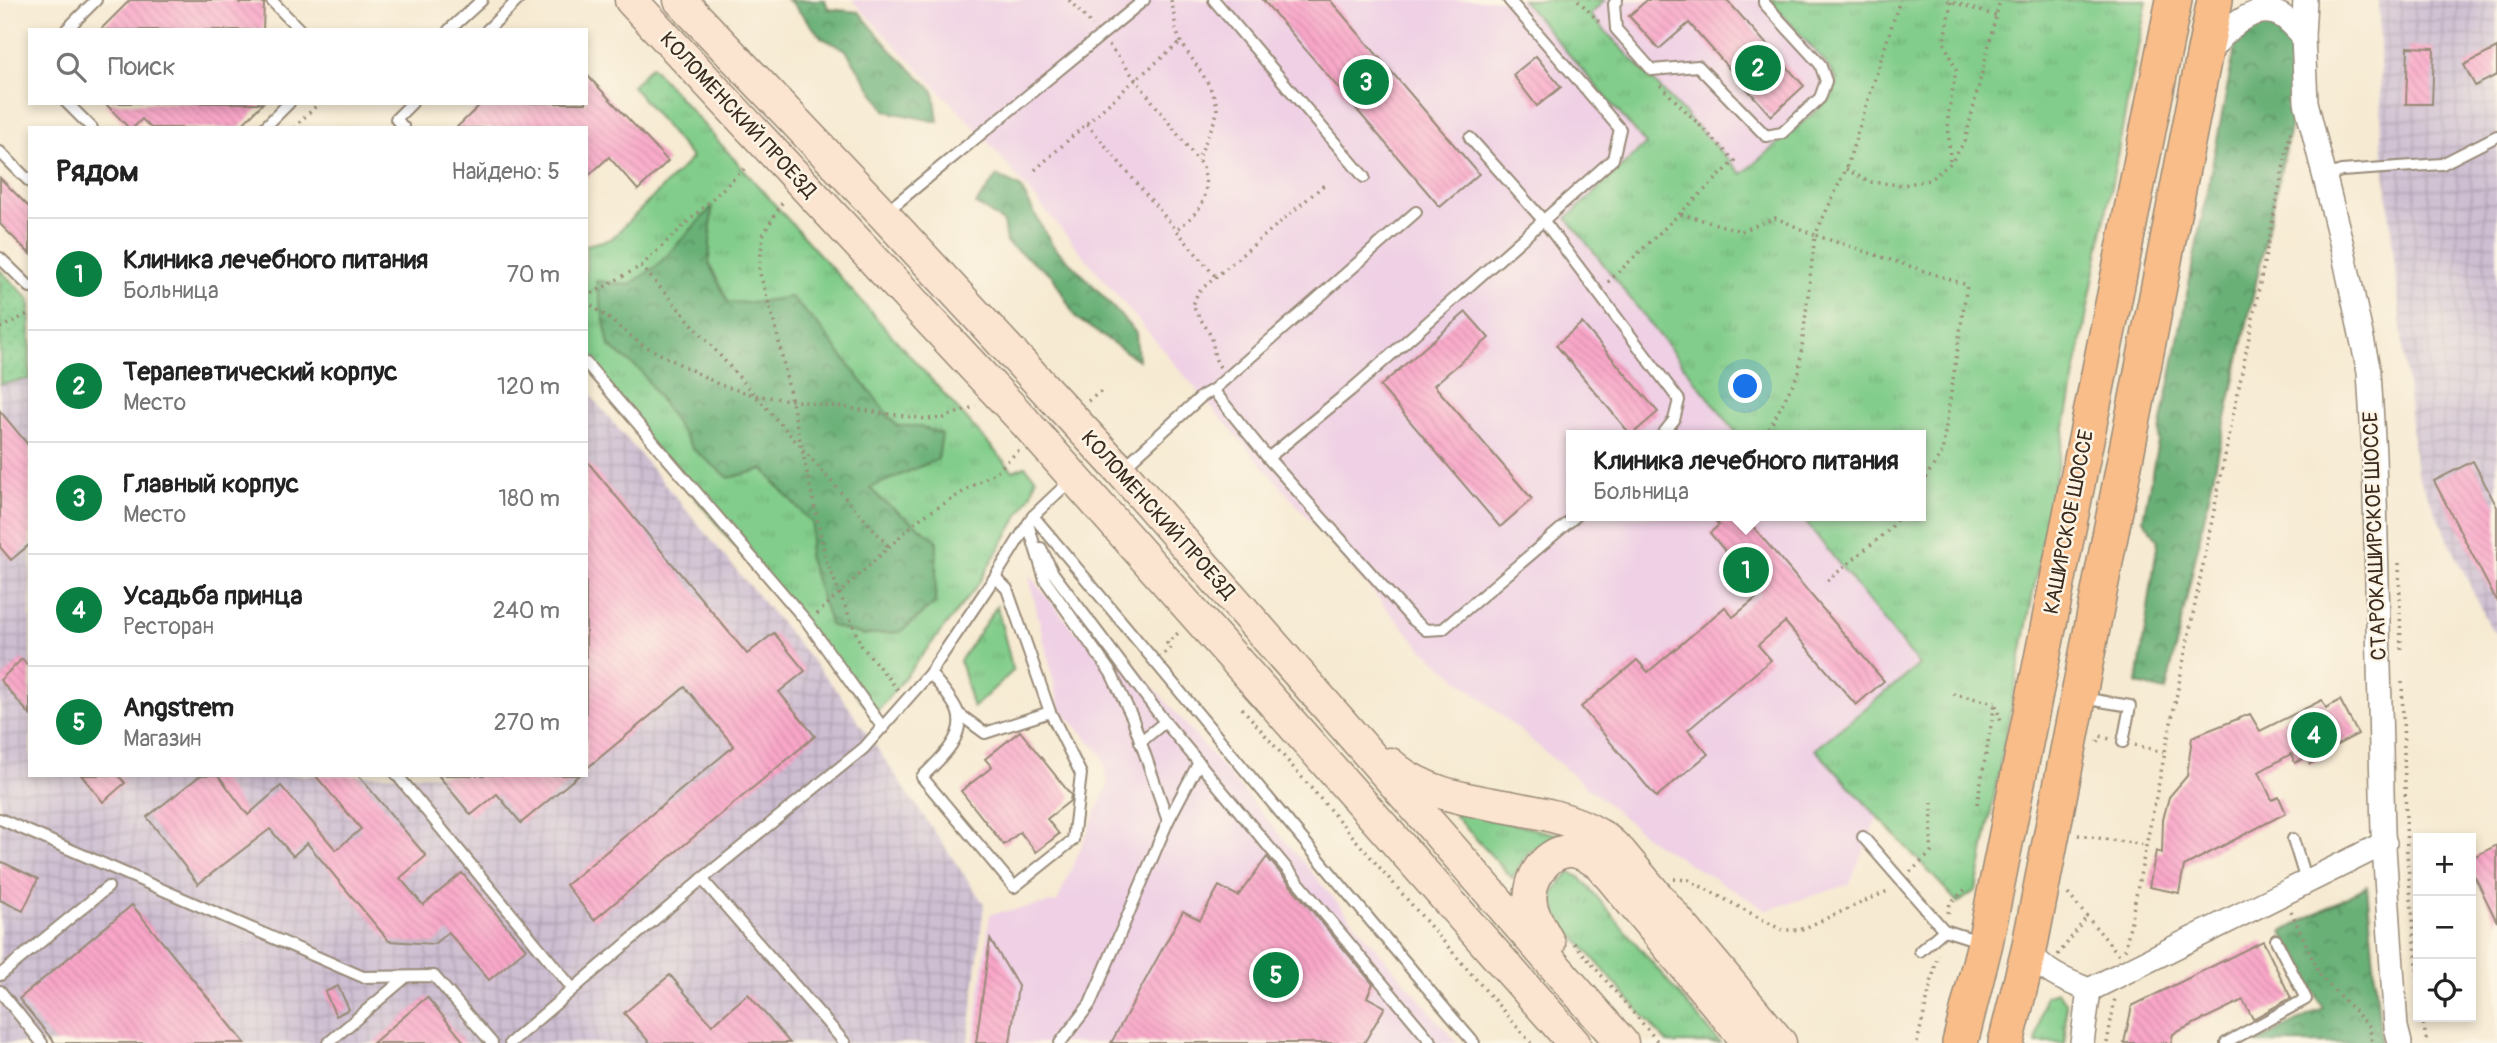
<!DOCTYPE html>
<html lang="ru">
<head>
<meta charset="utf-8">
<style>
	body { margin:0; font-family:Pangolin,sans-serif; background:#f6f6f6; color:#222 }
	.controls { position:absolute; right:21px; bottom:21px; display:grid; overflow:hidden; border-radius:0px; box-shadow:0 4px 10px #0003 }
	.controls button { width:63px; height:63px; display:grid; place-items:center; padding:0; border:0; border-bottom:2px solid #e0e0e0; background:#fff; color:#222; font:35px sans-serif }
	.you { position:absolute; left:1746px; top:387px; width:24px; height:24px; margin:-18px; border:5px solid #fff; border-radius:50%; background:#1a73e8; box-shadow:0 0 0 10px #1a73e833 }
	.badge { display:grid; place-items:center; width:46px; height:46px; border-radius:50%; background:#0b8043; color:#fff; font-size:23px; font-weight:700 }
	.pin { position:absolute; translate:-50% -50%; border:4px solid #fff; box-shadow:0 2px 7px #0006 }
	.popup { position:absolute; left:1566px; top:430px; width:360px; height:91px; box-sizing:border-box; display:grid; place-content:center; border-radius:0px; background:#fff; filter:drop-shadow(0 2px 5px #0005); font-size:23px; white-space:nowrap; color:#767676 }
	.popup b { font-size:26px; color:#222 }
	.popup::after { content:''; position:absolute; left:50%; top:100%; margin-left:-14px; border:14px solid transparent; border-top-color:#fff }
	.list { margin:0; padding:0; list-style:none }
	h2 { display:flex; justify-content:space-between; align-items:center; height:91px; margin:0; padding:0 28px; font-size:30px }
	h2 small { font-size:23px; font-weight:400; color:#767676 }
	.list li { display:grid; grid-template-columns:46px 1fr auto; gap:21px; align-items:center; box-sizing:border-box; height:112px; padding:0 28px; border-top:2px solid #e0e0e0 }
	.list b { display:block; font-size:26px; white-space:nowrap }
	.list p { margin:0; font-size:23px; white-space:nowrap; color:#767676 }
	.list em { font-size:23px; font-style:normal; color:#767676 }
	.icon { flex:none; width:38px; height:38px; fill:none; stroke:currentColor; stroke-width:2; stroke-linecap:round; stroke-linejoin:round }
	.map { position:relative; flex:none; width:2497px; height:1043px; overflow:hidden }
	.search { position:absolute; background:#fff; box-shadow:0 4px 10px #0003; left:28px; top:28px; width:560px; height:77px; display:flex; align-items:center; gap:18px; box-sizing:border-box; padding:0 24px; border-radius:0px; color:#767676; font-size:26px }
	.panel { position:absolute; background:#fff; box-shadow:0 4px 10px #0003; left:28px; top:126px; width:560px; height:651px; border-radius:0px }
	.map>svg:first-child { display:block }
	.built { fill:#efd0e5; fill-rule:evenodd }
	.industrial { fill:url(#industrial-grid) }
	.grass { fill:url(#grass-tufts); stroke:#5e7c54; stroke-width:2 }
	.forest { fill:url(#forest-crowns); stroke:#526d4a; stroke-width:2 }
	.park { fill:url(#park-dots); stroke:#5e7c54; stroke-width:2 }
	.building { fill:url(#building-back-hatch) }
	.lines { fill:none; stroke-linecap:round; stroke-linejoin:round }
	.service-casing { stroke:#988a78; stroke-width:14 }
	.minor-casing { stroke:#988a78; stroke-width:26 }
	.secondary-casing { stroke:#988a78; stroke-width:35 }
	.primary-casing { stroke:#988a78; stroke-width:38 }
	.path { stroke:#988a78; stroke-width:3.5; stroke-dasharray:2 5; stroke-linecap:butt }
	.service { stroke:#fff; stroke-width:10 }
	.minor { stroke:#fff; stroke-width:23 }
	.secondary { stroke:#fce5d0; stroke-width:32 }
	.primary { stroke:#f8bd89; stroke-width:35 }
	.labels { text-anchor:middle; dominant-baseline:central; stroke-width:5; stroke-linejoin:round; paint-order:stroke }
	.street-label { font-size:21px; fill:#3b2a1e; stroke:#fcf5e5 }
</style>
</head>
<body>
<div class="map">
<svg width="2497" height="1043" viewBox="0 0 2497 1043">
	<defs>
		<pattern id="industrial-grid" width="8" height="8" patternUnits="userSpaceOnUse" patternTransform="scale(1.75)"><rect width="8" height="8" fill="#cdbed2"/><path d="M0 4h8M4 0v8" fill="none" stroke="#b1a3b4"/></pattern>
		<pattern id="grass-tufts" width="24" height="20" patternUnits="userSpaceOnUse" patternTransform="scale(1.75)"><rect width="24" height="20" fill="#82cd8b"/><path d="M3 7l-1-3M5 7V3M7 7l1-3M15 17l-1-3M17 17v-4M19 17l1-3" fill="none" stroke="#71b078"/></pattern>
		<pattern id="forest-crowns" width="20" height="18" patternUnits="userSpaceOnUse" patternTransform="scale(1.75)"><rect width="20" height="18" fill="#69b077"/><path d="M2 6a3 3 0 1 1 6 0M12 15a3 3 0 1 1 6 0" fill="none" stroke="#588f61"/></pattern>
		<pattern id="park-dots" width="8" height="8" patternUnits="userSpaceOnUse" patternTransform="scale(1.75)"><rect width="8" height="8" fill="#82cd8b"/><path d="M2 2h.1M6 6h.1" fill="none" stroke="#71b078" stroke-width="1.8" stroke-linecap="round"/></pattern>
		<pattern id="building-back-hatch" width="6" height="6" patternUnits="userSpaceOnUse" patternTransform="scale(1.75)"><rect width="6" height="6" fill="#f9a6c8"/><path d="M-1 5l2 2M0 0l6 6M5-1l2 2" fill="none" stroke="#d68fab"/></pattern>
	</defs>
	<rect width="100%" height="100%" fill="#fcf5e5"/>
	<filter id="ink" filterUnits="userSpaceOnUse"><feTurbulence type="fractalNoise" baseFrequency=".0143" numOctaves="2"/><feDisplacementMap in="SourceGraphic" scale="14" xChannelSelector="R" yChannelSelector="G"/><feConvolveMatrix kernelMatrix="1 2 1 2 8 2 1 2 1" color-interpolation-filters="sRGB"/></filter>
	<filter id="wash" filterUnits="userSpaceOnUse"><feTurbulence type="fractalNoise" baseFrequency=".00686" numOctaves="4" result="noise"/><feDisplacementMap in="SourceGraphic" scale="28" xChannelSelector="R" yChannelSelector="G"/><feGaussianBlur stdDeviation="1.57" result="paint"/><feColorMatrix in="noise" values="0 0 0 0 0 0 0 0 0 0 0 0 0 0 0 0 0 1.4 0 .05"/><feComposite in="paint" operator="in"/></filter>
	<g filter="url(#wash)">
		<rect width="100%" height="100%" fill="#f6ead2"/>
		<g class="built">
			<path d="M852 0H2087L1886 796 1850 884 1767 910 1653 842 1422 649 1202 396 981 134ZM1571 435H1921V516H1571Z"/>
			<path d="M1028 573 1077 634 1097 616 1148 680 1457 1043H973L990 914 1057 902 1108 785 1102 754 1060 709Z"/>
		</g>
		<g class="industrial">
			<path d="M2379 0H2497V633L2491 629 2416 471 2382 141Z"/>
			<path d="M30 379V775H586V390L839 693 984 904 968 1043H0V384Z"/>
		</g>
		<g class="grass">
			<path d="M1522 0H1605L1590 15 1742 174 1830 99 1837 80 1825 62 1772 3V0H2147L1976 890 1958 903 1815 749 1919 665 1801 516H1921V435H1738L1567 218 1646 144Z"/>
			<path d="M651 66 1013 471 1025 466 1036 478 1032 493 977 586 874 716 586 364V245L611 239 692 158 632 86Z"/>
			<path d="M997 606 1013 671 973 708 960 661Z"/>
			<path d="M1458 811 1568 837 1539 846 1529 852 1512 878 1455 816Z"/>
			<path d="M1570 873 1580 877 1720 1043H1667L1560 920C1550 895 1550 892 1570 873Z"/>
			<path d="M2057 992 2066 1002 2065 1043H2036L2045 996Z"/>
		</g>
		<g class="forest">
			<path d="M787 0H825L828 9 859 12 891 50 934 91 938 122 886 111 845 49 822 38 793 4Z"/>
			<path d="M2273 22 2294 40 2299 87 2166 691 2137 684 2158 540 2143 519 2235 48C2245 26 2249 24 2273 22Z"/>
			<path d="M997 176 1020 187 1052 245 1089 281 1136 333 1138 360 1076 318 1052 275 1006 243 1003 222 976 204Z"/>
			<path d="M712 207 709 263 728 302 750 303 791 297 822 330 897 426H918L942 434 938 459 870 488 884 502 937 540 935 603 900 632 863 635 831 626 808 556 813 524 775 483 764 469 729 478 693 449 641 371 609 346 596 281 629 285 658 265Z"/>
			<path d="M2367 886 2381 1043H2255L2323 1008 2282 932Z"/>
		</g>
		<path class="park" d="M0 270 30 300V379L0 384Z"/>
		<g id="blocks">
			<g class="building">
				<path d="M130 0H237L240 3H264L263 30H100Z"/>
				<path d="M1263 0H1330L1479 174 1440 207Z"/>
				<path d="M1647 0H1727L1804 86 1771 116 1689 23 1659 49 1629 16Z"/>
				<path d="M2408 47 2434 48 2432 104H2406Z"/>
				<path d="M2497 48V75L2475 86 2464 65Z"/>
				<path d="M1536 56 1561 87 1537 106 1513 75Z"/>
				<path d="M586 74 668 161 638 190 609 157 586 178V128H456L482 103H586Z"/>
				<path d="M105 103H263L239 128H151L142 119 133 128H129Z"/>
				<path d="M0 178 30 208V254L0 224Z"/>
				<path d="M1466 312 1489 338 1434 385 1532 499 1500 527 1380 386Z"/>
				<path d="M1582 323 1658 412 1631 435 1556 345Z"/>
				<path d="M0 411 30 447V544L11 560 0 547Z"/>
				<path d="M586 460 747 654 774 633 805 671 779 692 815 736 594 920 566 885 734 746 685 687 586 769Z"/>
				<path d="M2473 461 2497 507V602L2434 481Z"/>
				<path d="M1711 516H1744L1884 681 1856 705 1785 622 1758 645 1771 660 1688 730 1708 754 1656 797 1581 707 1637 660 1648 672 1725 607 1733 617 1761 594 1710 533 1719 525Z"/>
				<path d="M22 659 30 668V715L0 680Z"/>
				<path d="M2322 700 2326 708 2340 700 2358 734 2329 749 2331 753 2310 764 2306 757 2295 763 2291 754 2259 772 2272 800 2279 797 2286 813 2184 866 2179 893 2149 887 2156 851 2162 853 2163 820 2169 797 2187 776 2192 737 2250 714 2260 731Z"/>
				<path d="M1020 731 1071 795 1070 801 1047 819 1059 834 1036 852 1020 832 1004 845 961 791 992 767 985 759Z"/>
				<path d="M81 775H118L125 783 103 802Z"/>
				<path d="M201 775H218L248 815 281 786 336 850 361 829 315 775H358L426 856 400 878 423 905 462 873 526 949 489 980 448 932 434 944 389 941 307 843 293 856 270 829 198 884 147 817Z"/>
				<path d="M438 775H579L521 823 497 794 471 815Z"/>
				<path d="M2497 845V922L2471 869V858Z"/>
				<path d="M1267 857 1373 984 1367 997 1385 1007 1364 1043H1111L1183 911 1200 920 1219 886 1238 896Z"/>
				<path d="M0 861 38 879 23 911 0 900Z"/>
				<path d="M132 905 245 1043H55L19 999Z"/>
				<path d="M990 939 1018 986 1010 1043H976Z"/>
				<path d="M2263 941 2291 998 2253 1019 2243 1000 2173 1034 2171 1043H2124L2132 1006Z"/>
				<path d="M670 975 712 1025 748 994 790 1043H650L624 1013Z"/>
				<path d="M338 986 349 1009 336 1016 325 992Z"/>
				<path d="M427 997 465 1043H373Z"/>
			</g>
		</g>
	</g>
	<g filter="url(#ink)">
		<use href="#blocks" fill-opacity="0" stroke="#988a78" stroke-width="2"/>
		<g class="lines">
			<defs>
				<g id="service">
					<path d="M271 0 300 30"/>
					<path d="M1214 0 1364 177"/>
					<path d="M1617 0 1614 4 1616 29 1652 70 1698 66 1766 136 1782 133 1820 98 1826 81 1820 64 1764 3V0"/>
					<path d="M66 30 96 0"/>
					<path d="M449 30 482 0"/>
					<path d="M487 30 518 0"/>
					<path d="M67 103 92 128"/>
					<path d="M264 128 289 103"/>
					<path d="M404 128 396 119 412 103"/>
					<path d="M1470 138 1543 220 1679 400 1674 420 1662 435"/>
					<path d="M0 152 30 182"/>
					<path d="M2325 177 2341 171 2442 164 2497 136"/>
					<path d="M886 212 1144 0"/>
					<path d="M0 258 30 287"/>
					<path d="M586 363 808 623 883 728"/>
					<path d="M1213 390 1268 458 1411 618 1426 630 1443 629 1576 516"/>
					<path d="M1268 458 1351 390 1613 159 1620 129 1509 0"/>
					<path d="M1123 468 1202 396 1213 390 1416 212"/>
					<path d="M1033 516C1181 691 1325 869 1474 1043"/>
					<path d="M1028 524 1045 580 1111 673 1132 717 1168 821"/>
					<path d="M1041 548 1053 573 1165 722"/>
					<path d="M930 673C938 683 955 702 958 713 966 738 937 762 922 777L1014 887 1073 840 1081 774 1050 712 1007 589 995 577"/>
					<path d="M2082 698 2130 706 2123 742"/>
					<path d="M959 714 985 733 1050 712"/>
					<path d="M1140 742 1165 722 1432 1043"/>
					<path d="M397 775 573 989"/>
					<path d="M0 819 363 977 434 976 492 1043"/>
					<path d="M1863 837 1944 930 1979 941"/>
					<path d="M2293 839 2306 881"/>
					<path d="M702 879 845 1043"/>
					<path d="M1920 951 1944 930"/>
					<path d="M0 975 108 887"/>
					<path d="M0 991 42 1043"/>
					<path d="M328 1043 406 977"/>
					<path d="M510 1043 702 879 864 748 930 673 995 577 1033 516 1072 479"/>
					<path d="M1060 1043 1090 1004 1168 821 1199 762"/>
					<path d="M2226 1043 2306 999 2276 940"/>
				</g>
				<g id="minor">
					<path d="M2305 0 2303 36 2306 102 2343 250 2369 372 2374 455 2383 832 2396 1027 2400 1043"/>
					<path d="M2208 54C2223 33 2253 0 2282 16 2290 21 2297 29 2303 36"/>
					<path d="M2029 950C2044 973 2064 980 2089 990L2385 843"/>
					<path d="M2082 1043 2089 990"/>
				</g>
				<g id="secondary">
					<path d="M631 0 1025 422 1574 1043"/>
					<path d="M680 0 883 214 1120 470 1622 1043"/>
					<path d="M1390 764C1444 814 1538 797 1599 835 1607 839 1613 846 1620 852L1780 1043"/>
					<path d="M1549 944C1544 933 1535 921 1532 909 1525 885 1543 852 1569 851 1581 850 1591 859 1600 864L1749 1043"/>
				</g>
				<g id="primary">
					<path d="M1960 1043 1985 943 2174 0"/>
					<path d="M2006 1043 2029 950 2215 0"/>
				</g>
			</defs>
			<use href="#service" class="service-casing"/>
			<use href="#minor" class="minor-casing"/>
			<use href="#secondary" class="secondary-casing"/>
			<use href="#primary" class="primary-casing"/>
			<g class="path">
				<path d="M1069 0 1093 26"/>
				<path d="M1171 0C1175 14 1174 29 1181 42 1192 61 1216 88 1217 110 1218 117 1201 149 1198 161"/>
				<path d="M1578 0 1600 23"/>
				<path d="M1947 0 1996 16"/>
				<path d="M1109 45 1203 167C1211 201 1201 209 1177 230"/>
				<path d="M1087 124 1215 276"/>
				<path d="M294 128 319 103"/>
				<path d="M1950 161 1948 117 1956 70 1944 42 1951 1"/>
				<path d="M1846 169 1869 182 1903 185 1929 180 1951 163 1965 141 2000 0"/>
				<path d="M1035 170 1135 80 1181 42"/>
				<path d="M782 203 763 235 759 270 776 329 826 560 861 645 898 690"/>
				<path d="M1681 214 1741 231 1776 218 1815 235 1846 169 1900 0"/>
				<path d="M641 266 889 547"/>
				<path d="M1608 282 1735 161 1659 84"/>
				<path d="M586 297 641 266 746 167"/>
				<path d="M586 301 641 344 720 385 754 395 926 419 944 418 976 406"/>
				<path d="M0 328 30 313"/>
				<path d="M1220 367C1211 355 1216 347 1210 335 1206 325 1198 318 1193 305L1198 292 1324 185"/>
				<path d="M1088 401 1103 390"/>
				<path d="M1766 435 1799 372 1815 235 1967 285 1942 453 1921 484"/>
				<path d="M2399 563 2401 650"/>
				<path d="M1827 581 1890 529 1899 516"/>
				<path d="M817 614 919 519 997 471 1019 450"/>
				<path d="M1164 654 1171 647 1167 643 1178 633"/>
				<path d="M2402 682 2407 854 2418 977"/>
				<path d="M1953 694 1995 703"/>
				<path d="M1242 708 1531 1043"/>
				<path d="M2098 742 2100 736 2110 739"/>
				<path d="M2135 745 2163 752"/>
				<path d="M1977 804 1995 703 2001 722"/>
				<path d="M2078 835 2145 845"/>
				<path d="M1910 872 1931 853 1932 803"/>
				<path d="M1674 879 1689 880 1782 930H1800L1890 890"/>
				<path d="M2068 894 2119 955"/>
				<path d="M2291 911 2321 977 2370 1027 2372 1043"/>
				<path d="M1948 913 1950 903 1968 887"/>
				<path d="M1574 943 1659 1043"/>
				<path d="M2125 950 2291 130"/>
				<path d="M2058 955 2086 918"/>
				<path d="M2422 1017 2427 1043"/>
				<path d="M1917 1043 1938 954"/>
				<path d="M2107 1043 2115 998"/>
			</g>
			<use href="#service" class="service"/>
			<use href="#minor" class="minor"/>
			<use href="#secondary" class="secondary"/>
			<use href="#primary" class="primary"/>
		</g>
	</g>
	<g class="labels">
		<g class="street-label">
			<text transform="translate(738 115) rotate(47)">КОЛОМЕНСКИЙ ПРОЕЗД</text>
			<text transform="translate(1158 515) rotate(48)">КОЛОМЕНСКИЙ ПРОЕЗД</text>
			<text transform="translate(2069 522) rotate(-79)">КАШИРСКОЕ ШОССЕ</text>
			<text transform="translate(2375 536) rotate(-92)">СТАРОКАШИРСКОЕ ШОССЕ</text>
		</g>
	</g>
</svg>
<div class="controls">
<button>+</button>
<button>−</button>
<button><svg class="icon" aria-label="locate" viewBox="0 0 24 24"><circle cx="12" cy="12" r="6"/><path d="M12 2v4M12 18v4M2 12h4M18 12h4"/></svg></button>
</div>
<div class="you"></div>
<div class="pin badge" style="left:1746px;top:570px">1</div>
<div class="popup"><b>Клиника лечебного питания</b>Больница</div>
<div class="pin badge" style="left:1758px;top:68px">2</div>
<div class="pin badge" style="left:1366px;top:82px">3</div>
<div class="pin badge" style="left:2314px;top:735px">4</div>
<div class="pin badge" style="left:1276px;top:975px">5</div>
<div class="search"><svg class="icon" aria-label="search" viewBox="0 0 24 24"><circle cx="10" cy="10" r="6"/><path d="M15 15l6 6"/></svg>Поиск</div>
<section class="panel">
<h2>Рядом<small>Найдено: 5</small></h2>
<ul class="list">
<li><span class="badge">1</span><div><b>Клиника лечебного питания</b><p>Больница</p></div><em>70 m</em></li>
<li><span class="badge">2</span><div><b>Терапевтический корпус</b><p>Место</p></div><em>120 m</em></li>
<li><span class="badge">3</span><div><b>Главный корпус</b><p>Место</p></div><em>180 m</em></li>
<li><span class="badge">4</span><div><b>Усадьба принца</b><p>Ресторан</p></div><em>240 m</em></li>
<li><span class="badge">5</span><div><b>Angstrem</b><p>Магазин</p></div><em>270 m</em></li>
</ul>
</section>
</div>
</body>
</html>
